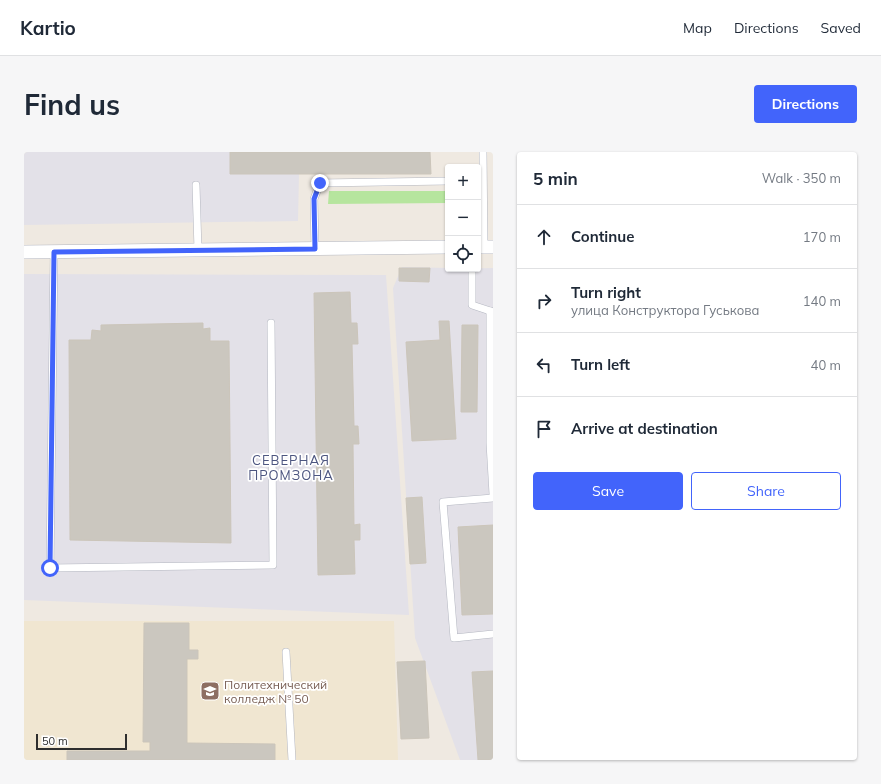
<!DOCTYPE html>
<html lang="en">
<head>
<meta charset="utf-8">
<style>
	body { margin:0; font-family:Mulish,sans-serif; background:#f6f6f7; color:#1f2937 }
	.controls { position:absolute; right:12px; top:12px; display:grid; overflow:hidden; border-radius:4px; box-shadow:0 1px 3px #0004 }
	.controls button { width:36px; height:36px; display:grid; place-items:center; padding:0; border:0; border-bottom:1px solid #e0e1e3; background:#fff; color:#1f2937; font:20px sans-serif }
	.scale { position:absolute; left:12px; bottom:10px; width:91px; box-sizing:border-box; padding-left:4px; border:2px solid #2e2e2e; border-top:0; font-size:11px; line-height:14px; white-space:nowrap; color:#2e2e2e; -webkit-text-stroke:3px #fff; paint-order:stroke }
	.stop { position:absolute; width:12px; height:12px; margin:-9px; border:3px solid #4264fb; border-radius:50%; background:#fff }
	.stop.end { background:#4264fb; border-color:#fff; box-shadow:0 1px 4px #0008 }
	.list { margin:0; padding:0; list-style:none }
	h2 { display:flex; justify-content:space-between; align-items:center; height:52px; margin:0; padding:0 16px; font-size:17px }
	h2 small { font-size:13px; font-weight:400; color:#747a83 }
	.list li { display:grid; grid-template-columns:26px 1fr auto; gap:12px; align-items:center; box-sizing:border-box; height:64px; padding:0 16px; border-top:1px solid #e0e1e3 }
	.list b { display:block; font-size:15px; white-space:nowrap }
	.list p { margin:0; font-size:13px; white-space:nowrap; color:#747a83 }
	.list em { font-size:13px; font-style:normal; color:#747a83 }
	.actions { display:flex; gap:8px; padding:12px 16px }
	.actions a { flex:1; padding:9px 0; border:1px solid #4264fb; border-radius:4px; text-align:center; font-size:14px; color:#4264fb }
	.actions .main { background:#4264fb; color:#fff }
	.icon { flex:none; width:22px; height:22px; fill:none; stroke:currentColor; stroke-width:2; stroke-linecap:round; stroke-linejoin:round }
	.map { position:relative; flex:none; width:469px; height:608px; overflow:hidden; border-radius:4px }
	header { display:flex; align-items:center; gap:24px; box-sizing:border-box; height:56px; padding:0 20px; background:#fff; border-bottom:1px solid #e0e1e3 }
	header strong { font-size:19px }
	nav { display:flex; gap:22px; margin-inline-start:auto; font-size:14px }
	.intro { display:flex; align-items:center; justify-content:space-between; box-sizing:border-box; height:96px; padding:0 24px }
	h1 { margin:0; font-size:28px }
	.button { padding:10px 18px; border-radius:4px; background:#4264fb; color:#fff; font-size:14px; font-weight:700 }
	main { display:flex; gap:24px; padding:0 24px }
	aside { flex:1; background:#fff; border-radius:4px; box-shadow:0 1px 3px #0004 }
	.map>svg:first-child { display:block }
	.industrial { fill:#e3e1e8 }
	.education { fill:#f0e6d1 }
	.green { fill:#b6e59e }
	.building { fill:#cbc7bf; stroke:#cbc5ba }
	.lines { fill:none; stroke-linecap:round; stroke-linejoin:round }
	.lane-casing { stroke:#b4b7c1; stroke-width:8 }
	.street-casing { stroke:#b4b7c1; stroke-width:14 }
	.lane { stroke:#fff; stroke-width:7 }
	.street { stroke:#fff; stroke-width:13 }
	.route { stroke:#4264fb; stroke-width:5 }
	.labels { text-anchor:middle; dominant-baseline:central; stroke-width:3.5; stroke-linejoin:round; paint-order:stroke }
	.education-label { font-size:12px; fill:#785e54; stroke:#fff; text-anchor:start }
	.neighbourhood-label { font-size:13px; letter-spacing:1px; fill:#4d5680; stroke:#fff }
</style>
</head>
<body>
<header>
<strong>Kartio</strong>
<nav><a>Map</a><a>Directions</a><a>Saved</a></nav>
</header>
<div class="intro"><h1>Find us</h1><a class="button">Directions</a></div>
<main>
<div class="map">
<svg width="469" height="608" viewBox="0 0 469 608">
	<rect width="100%" height="100%" fill="#efe9e1"/>
	<g class="industrial">
		<path d="M0 0H406L407 22H275L274 69 0 73Z"/>
		<path d="M378 115 424 116V117L469 116V608H436L391 486 369 136Z"/>
		<path d="M0 122 362 123 385 463 0 448Z"/>
	</g>
	<path class="education" d="M0 469H370L374 608H0Z"/>
	<path class="green" d="M423 26 424 51 304 52 305 39H423Z"/>
	<g class="building">
		<path d="M206 0H406L407 22H206Z"/>
		<path d="M375 116H406L405 130 375 129Z"/>
		<path d="M326 140 327 171H333L334 192H328L330 274H334L335 292H329L330 373 336 372V388H330L331 422 294 423 290 141Z"/>
		<path d="M415 169H425L432 287 388 289 382 190 416 188Z"/>
		<path d="M179 171V177L186 176V189H205L207 391 46 388 45 188H67L68 178 77 179V173Z"/>
		<path d="M438 173H454L453 260H437Z"/>
		<path d="M398 345 402 411 386 412 382 346Z"/>
		<path d="M469 373V462L438 463 434 375Z"/>
		<path d="M120 471H165V498H174V507H163V591L251 592V608H43V599H126V590H119Z"/>
		<path d="M401 509 405 586 377 587 373 510Z"/>
		<path d="M469 519V608H454L448 520Z"/>
	</g>
	<g class="lines">
		<defs>
			<g id="lane">
				<path d="M459 0 460 95"/>
				<path d="M172 33 174 98"/>
				<path d="M291 97 290 47 296 31 424 29"/>
				<path d="M30 100 26 416 249 413 247 171"/>
				<path d="M448 117V153L469 160"/>
				<path d="M466 159V291L469 342"/>
				<path d="M469 346 419 350 430 486 469 482"/>
				<path d="M262 500 268 608"/>
			</g>
			<g id="street">
				<path d="M454 95H469"/>
				<path d="M0 100 424 95"/>
			</g>
		</defs>
		<use href="#lane" class="lane-casing"/>
		<use href="#street" class="street-casing"/>
		<use href="#lane" class="lane"/>
		<use href="#street" class="street"/>
	</g>
	<g class="lines">
		<path class="route" d="M26 416 30 100 291 97 290 47 296 31"/>
	</g>
	<defs>
		<symbol id="university-square" viewBox="-11 -11 22 22"><rect x="-9" y="-9" width="18" height="18" rx="4" fill="#8d6e63" stroke="#fff"/><path d="M0-5L7-2L0 1L-7-2ZM-4 1L0 2.5L4 1V4Q0 6-4 4Z" fill="#fff"/></symbol>
	</defs>
	<g fill-rule="evenodd">
		<use href="#university-square" x="175" y="528" width="22" height="22"/>
	</g>
	<g class="labels">
		<g class="education-label">
			<text x="200" y="532">Политехнический<tspan x="200" dy="14">колледж № 50</tspan></text>
		</g>
		<g class="neighbourhood-label">
			<text x="267" y="308">СЕВЕРНАЯ<tspan x="267" dy="15">ПРОМЗОНА</tspan></text>
		</g>
	</g>
</svg>
<div class="controls">
<button>+</button>
<button>−</button>
<button><svg class="icon" aria-label="locate" viewBox="0 0 24 24"><circle cx="12" cy="12" r="6"/><path d="M12 2v4M12 18v4M2 12h4M18 12h4"/></svg></button>
</div>
<div class="scale">50 m</div>
<div class="stop" style="left:26px;top:416px"></div>
<div class="stop end" style="left:296px;top:31px"></div>
</div>
<aside>
<h2>5 min<small>Walk · 350 m</small></h2>
<ul class="list">
<li><svg class="icon" aria-label="ahead" viewBox="0 0 24 24"><path d="M12 20V5M6 11l6-6 6 6"/></svg><div><b>Continue</b></div><em>170 m</em></li>
<li><svg class="icon" aria-label="right" viewBox="0 0 24 24"><path d="M7 20v-9h11M14 6l5 5-5 5"/></svg><div><b>Turn right</b><p>улица Конструктора Гуськова</p></div><em>140 m</em></li>
<li><svg class="icon" aria-label="left" viewBox="0 0 24 24"><path d="M17 20v-9H6M10 6l-5 5 5 5"/></svg><div><b>Turn left</b></div><em>40 m</em></li>
<li><svg class="icon" aria-label="arrive" viewBox="0 0 24 24"><path d="M6 21V4h12l-3 4 3 4H6"/></svg><div><b>Arrive at destination</b></div></li>
</ul>
<div class="actions"><a class="main">Save</a><a>Share</a></div>
</aside>
</main>
</body>
</html>
